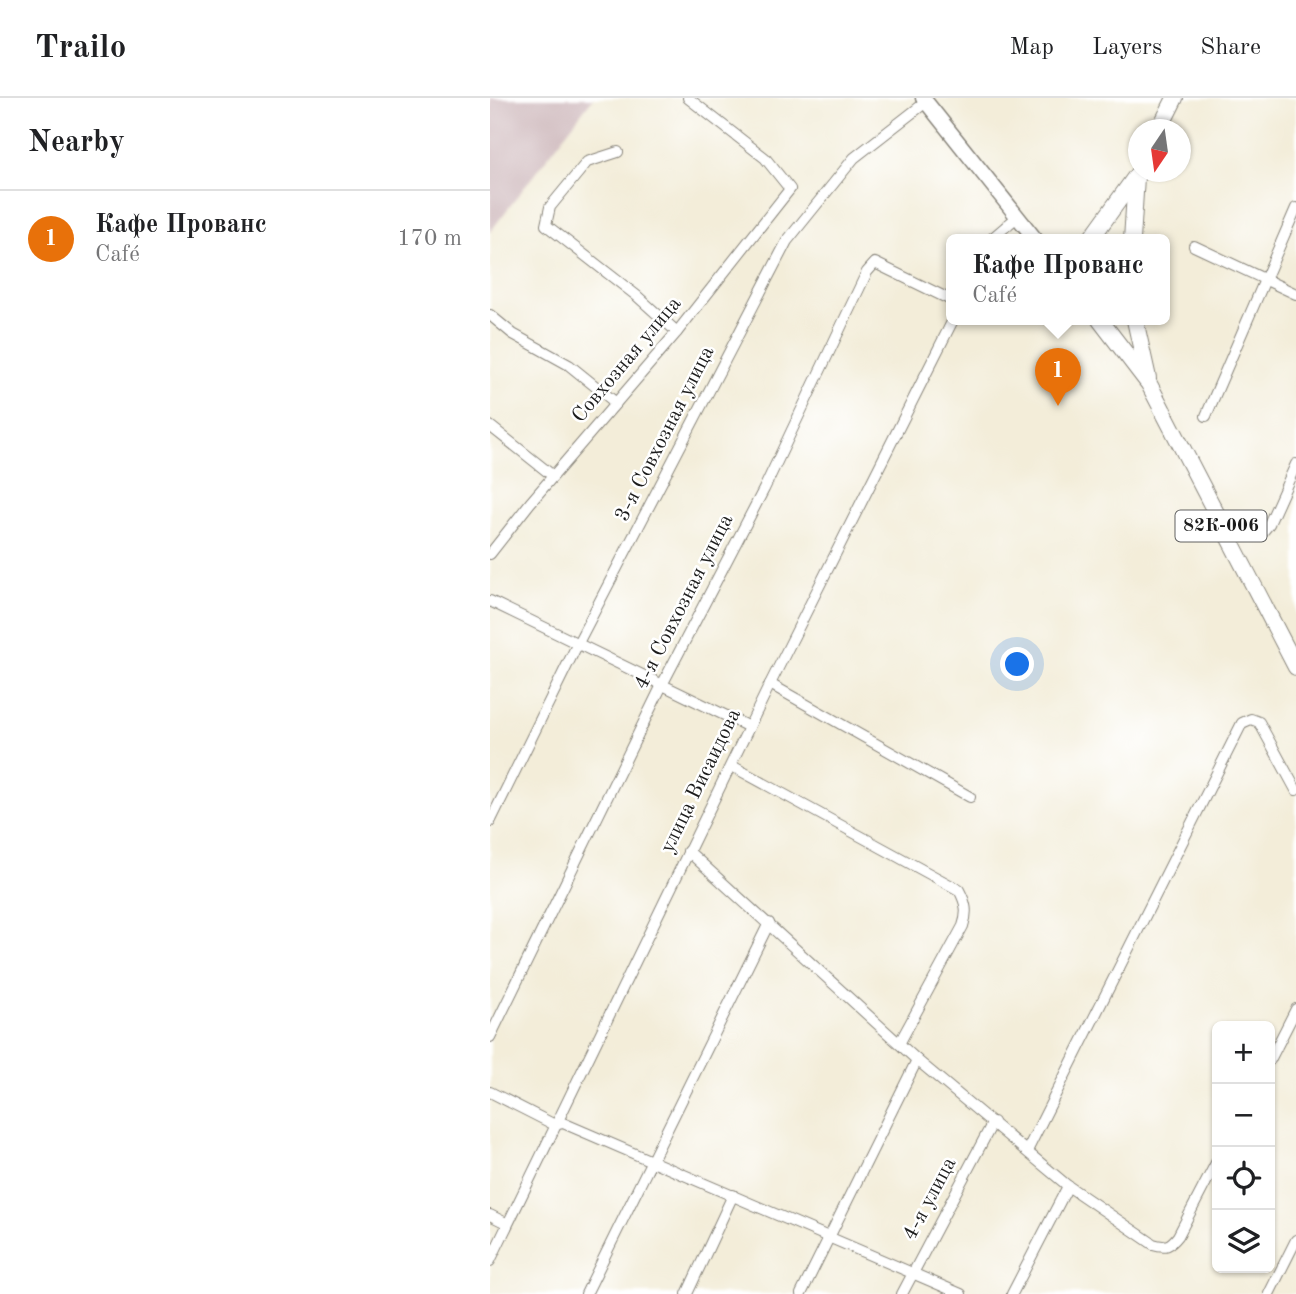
<!DOCTYPE html>
<html lang="en">
<head>
<meta charset="utf-8">
<style>
	body { margin:0; font-family:"Old Standard TT",serif; background:#f2f2f2; color:#202124 }
	.controls { position:absolute; right:21px; bottom:21px; display:grid; overflow:hidden; border-radius:10px; box-shadow:0 2px 5px #0004 }
	.controls button { width:63px; height:63px; display:grid; place-items:center; padding:0; border:0; border-bottom:2px solid #e0e0e0; background:#fff; color:#202124; font:35px sans-serif }
	.compass { position:absolute; left:638px; top:21px; width:63px; height:63px; border-radius:50%; background:#fff; box-shadow:0 2px 5px #0004; rotate:193deg }
	.you { position:absolute; left:528px; top:567px; width:24px; height:24px; margin:-18px; border:5px solid #fff; border-radius:50%; background:#1a73e8; box-shadow:0 0 0 10px #1a73e833 }
	.badge { display:grid; place-items:center; width:46px; height:46px; border-radius:50%; background:#c8321e; color:#fff; font-size:23px; font-weight:700 }
	.pin { position:absolute; translate:-50% -58px; filter:drop-shadow(0 2px 4px #0008) }
	.pin::after { content:''; position:absolute; top:37px; width:24px; height:21px; background:inherit; clip-path:polygon(0 0,100% 0,50% 100%) }
	.popup { position:absolute; left:456px; top:136px; width:224px; height:91px; box-sizing:border-box; display:grid; place-content:center; border-radius:10px; background:#fff; filter:drop-shadow(0 2px 5px #0005); font-size:23px; white-space:nowrap; color:#757577 }
	.popup b { font-size:26px; color:#202124 }
	.popup::after { content:''; position:absolute; left:50%; top:100%; margin-left:-14px; border:14px solid transparent; border-top-color:#fff }
	.list { margin:0; padding:0; list-style:none }
	h2 { display:flex; justify-content:space-between; align-items:center; height:91px; margin:0; padding:0 28px; font-size:30px }
	h2 small { font-size:23px; font-weight:400; color:#757577 }
	.list li { display:grid; grid-template-columns:46px 1fr auto; gap:21px; align-items:center; box-sizing:border-box; height:98px; padding:0 28px; border-top:2px solid #e0e0e0 }
	.list b { display:block; font-size:26px; white-space:nowrap }
	.list p { margin:0; font-size:23px; white-space:nowrap; color:#757577 }
	.list em { font-size:23px; font-style:normal; color:#757577 }
	.icon { flex:none; width:38px; height:38px; fill:none; stroke:currentColor; stroke-width:2; stroke-linecap:round; stroke-linejoin:round }
	.map { position:relative; flex:none; width:806px; height:1196px; overflow:hidden }
	header { display:flex; align-items:center; gap:42px; box-sizing:border-box; height:98px; padding:0 35px; background:#fff; border-bottom:2px solid #e0e0e0 }
	header strong { font-size:33px }
	nav { display:flex; gap:38px; margin-inline-start:auto; font-size:24px }
	main { display:flex }
	aside { flex:1; background:#fff }
	.map>svg:first-child { display:block }
	.industrial { fill:#d2bec1 }
	.lines { fill:none; stroke-linecap:round; stroke-linejoin:round }
	.minor-casing { stroke:#88847a; stroke-width:12 }
	.secondary-casing { stroke:#88847a; stroke-width:17 }
	.primary-casing { stroke:#88847a; stroke-width:18 }
	.minor { stroke:#fff; stroke-width:10 }
	.secondary { stroke:#fff; stroke-width:14 }
	.primary { stroke:#fff; stroke-width:16 }
	.labels { text-anchor:middle; dominant-baseline:central; stroke-width:5; stroke-linejoin:round; paint-order:stroke }
	.shield { fill:#fff; stroke:#606060; stroke-width:2 }
	.shield-label { font-size:19px; font-weight:bold; fill:#1c1c1c }
	.street-label { font-size:21px; fill:#1c1c1c; stroke:#fff }
</style>
</head>
<body>
<header>
<strong>Trailo</strong>
<nav><a>Map</a><a>Layers</a><a>Share</a></nav>
</header>
<main>
<aside>
<h2>Nearby<small></small></h2>
<ul class="list">
<li><span class="badge" style="background:#e8710a">1</span><div><b>Кафе Прованс</b><p>Café</p></div><em>170 m</em></li>
</ul>
</aside>
<div class="map">
<svg width="806" height="1196" viewBox="0 0 806 1196">
	<rect width="100%" height="100%" fill="#fff"/>
	<filter id="ink" filterUnits="userSpaceOnUse"><feTurbulence type="fractalNoise" baseFrequency=".0143" numOctaves="2"/><feDisplacementMap in="SourceGraphic" scale="14" xChannelSelector="R" yChannelSelector="G"/><feConvolveMatrix kernelMatrix="1 2 1 2 8 2 1 2 1" color-interpolation-filters="sRGB"/></filter>
	<filter id="wash" filterUnits="userSpaceOnUse"><feTurbulence type="fractalNoise" baseFrequency=".00686" numOctaves="4" result="noise"/><feDisplacementMap in="SourceGraphic" scale="28" xChannelSelector="R" yChannelSelector="G"/><feGaussianBlur stdDeviation="1.57" result="paint"/><feColorMatrix in="noise" values="0 0 0 0 0 0 0 0 0 0 0 0 0 0 0 0 0 1.4 0 .05"/><feComposite in="paint" operator="in"/></filter>
	<g filter="url(#wash)">
		<rect width="100%" height="100%" fill="#f3edd9"/>
		<path class="industrial" d="M0 0H103L0 134Z"/>
	</g>
	<g filter="url(#ink)">
		<g class="lines">
			<defs>
				<g id="minor">
					<path d="M128 54 97 64 60 109 56 127 147 198 187 234"/>
					<path d="M500 142 527 119"/>
					<path d="M704 148 806 196"/>
					<path d="M0 217 23 236 79 267 126 305"/>
					<path d="M716 318 806 110"/>
					<path d="M0 328 63 378"/>
					<path d="M771 436 779 426 806 366"/>
					<path d="M0 456 40 405 187 234 300 91 275 60 198 0"/>
					<path d="M0 503 259 629"/>
					<path d="M280 586 480 699"/>
					<path d="M242 668 469 792C476 805 478 814 473 828L410 944"/>
					<path d="M0 724 88 545 297 143 364 60 436 4"/>
					<path d="M198 753 427 962 578 1088 663 1146C676 1150 680 1148 688 1138L727 1063"/>
					<path d="M0 939 172 587 274 391 377 174 385 165 461 202"/>
					<path d="M780 962 806 911"/>
					<path d="M0 994 65 1027 73 1025 471 1196"/>
					<path d="M537 1053 752 625 761 621 769 624 806 692"/>
					<path d="M0 1117 14 1124"/>
					<path d="M0 1163 280 586 463 222"/>
					<path d="M96 1196 279 825"/>
					<path d="M197 1196 243 1097"/>
					<path d="M311 1196 427 962"/>
					<path d="M412 1196 503 1024"/>
					<path d="M522 1196 578 1088"/>
					<path d="M779 1196 806 1142"/>
				</g>
				<path id="secondary" d="M433 0 546 142"/>
				<g id="primary">
					<path d="M669 32 685 0"/>
					<path d="M600 142 649 74"/>
					<path d="M642 142 646 79"/>
					<path d="M610 222 659 286 806 569"/>
					<path d="M645 222 658 280"/>
				</g>
			</defs>
			<use href="#minor" class="minor-casing"/>
			<use href="#secondary" class="secondary-casing"/>
			<use href="#primary" class="primary-casing"/>
			<use href="#minor" class="minor"/>
			<use href="#secondary" class="secondary"/>
			<use href="#primary" class="primary"/>
		</g>
	</g>
	<g class="labels">
		<rect class="shield" x="685.5" y="412.5" width="91" height="31" rx="5"/>
		<g class="shield-label">
			<text x="731" y="428">82К-006</text>
		</g>
		<g class="street-label">
			<text transform="translate(137 262) rotate(-50)">Совхозная улица</text>
			<text transform="translate(175 336) rotate(-63)">3-я Совхозная улица</text>
			<text transform="translate(194 504) rotate(-63)">4-я Совхозная улица</text>
			<text transform="translate(211 683) rotate(-64)">улица Висаидова</text>
			<text transform="translate(440 1101) rotate(-62)">4-я улица</text>
		</g>
	</g>
</svg>
<div class="controls">
<button>+</button>
<button>−</button>
<button><svg class="icon" aria-label="locate" viewBox="0 0 24 24"><circle cx="12" cy="12" r="6"/><path d="M12 2v4M12 18v4M2 12h4M18 12h4"/></svg></button>
<button><svg class="icon" aria-label="layers" viewBox="0 0 24 24"><path d="M12 4l9 5-9 5-9-5zM3 14l9 5 9-5"/></svg></button>
</div>
<svg class="compass" viewBox="-18 -18 36 36"><path d="M0-13l5 13h-10z" fill="#e53935"/><path d="M0 13l5-13h-10z" fill="#757577"/></svg>
<div class="you"></div>
<div class="pin badge" style="left:568px;top:308px;background:#e8710a">1</div>
<div class="popup"><b>Кафе Прованс</b>Café</div>
</div>
</main>
</body>
</html>
